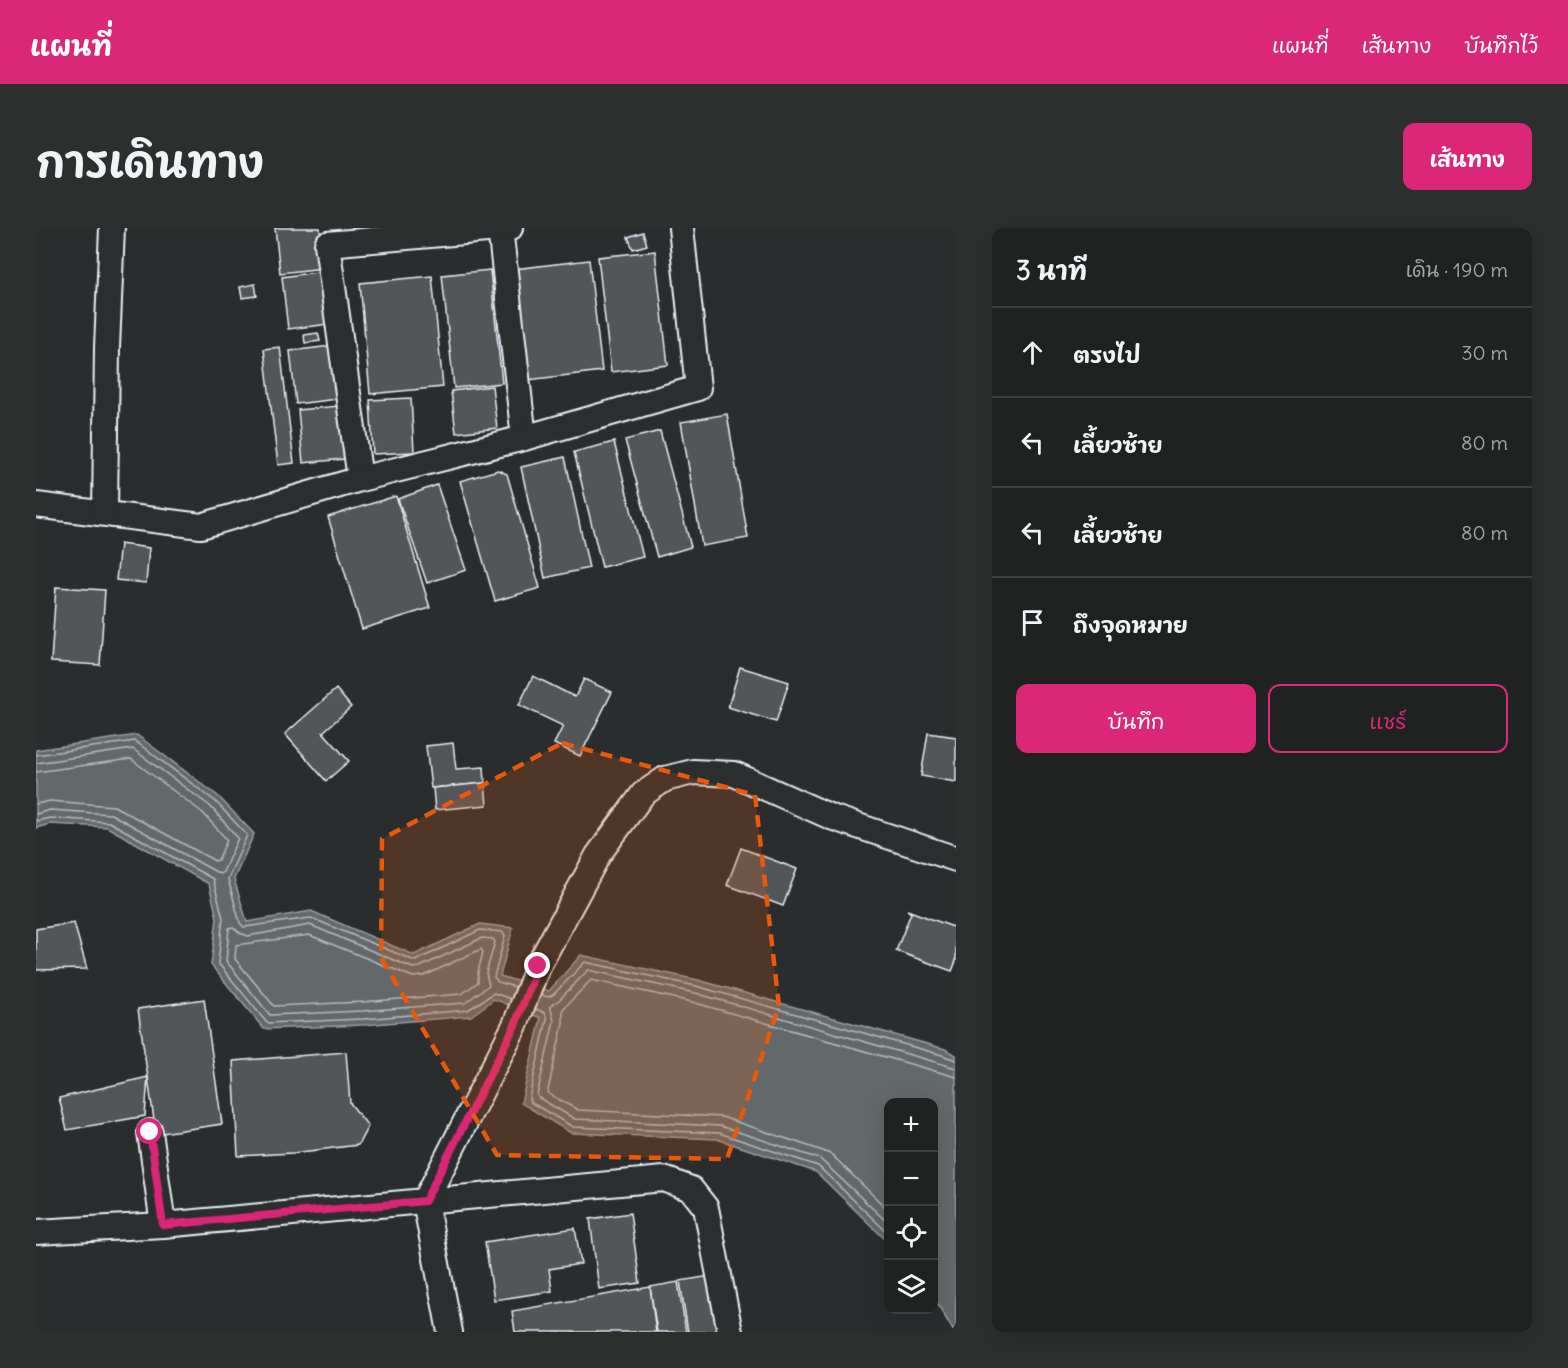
<!DOCTYPE html>
<html lang="th">
<head>
<meta charset="utf-8">
<style>
	body { margin:0; font-family:Delius,"Playpen Sans Thai",sans-serif; background:#2d2f2f; color:#f1f3f6 }
	.controls { position:absolute; right:18px; bottom:18px; display:grid; overflow:hidden; border-radius:12px; box-shadow:0 6px 24px #0002 }
	.controls button { width:54px; height:54px; display:grid; place-items:center; padding:0; border:0; border-bottom:2px solid #3d3f40; background:#202222; color:#f1f3f6; font:30px sans-serif }
	.stop { position:absolute; width:18px; height:18px; margin:-14px; border:4px solid #db2777; border-radius:50%; background:#fff }
	.stop.end { background:#db2777; border-color:#fff; box-shadow:0 2px 6px #0008 }
	.list { margin:0; padding:0; list-style:none }
	h2 { display:flex; justify-content:space-between; align-items:center; height:78px; margin:0; padding:0 24px; font-size:26px }
	h2 small { font-size:20px; font-weight:400; color:#a2a4a5 }
	.list li { display:grid; grid-template-columns:39px 1fr auto; gap:18px; align-items:center; box-sizing:border-box; height:90px; padding:0 24px; border-top:2px solid #3d3f40 }
	.list b { display:block; font-size:22px; white-space:nowrap }
	.list em { font-size:20px; font-style:normal; color:#a2a4a5 }
	.actions { display:flex; gap:12px; padding:18px 24px }
	.actions a { flex:1; padding:14px 0; border:2px solid #db2777; border-radius:12px; text-align:center; font-size:21px; color:#db2777 }
	.actions .main { background:#db2777; color:#fff }
	.icon { flex:none; width:33px; height:33px; fill:none; stroke:currentColor; stroke-width:2; stroke-linecap:round; stroke-linejoin:round }
	.map { position:relative; flex:none; width:920px; height:1104px; overflow:hidden; border-radius:12px }
	header { display:flex; align-items:center; gap:36px; box-sizing:border-box; height:84px; padding:0 30px; background:#db2777; color:#fff }
	header strong { font-size:28px }
	nav { display:flex; gap:33px; margin-inline-start:auto; font-size:21px }
	.intro { display:flex; align-items:center; justify-content:space-between; box-sizing:border-box; height:144px; padding:0 36px }
	h1 { margin:0; font-size:42px }
	.button { padding:15px 27px; border-radius:12px; background:#db2777; color:#fff; font-size:21px; font-weight:700 }
	main { display:flex; gap:36px; padding:0 36px }
	aside { flex:1; background:#202222; border-radius:12px; box-shadow:0 6px 24px #0002 }
	.map>svg:first-child { display:block }
	.water { fill:#63686b; stroke:#989fa3; stroke-width:1.5 }
	.lines { fill:none; stroke-linecap:round; stroke-linejoin:round }
	.shore { stroke:#b3bac0; stroke-width:1.5 }
	.building { fill:#535759; stroke:#e8f1f8; stroke-width:1.5 }
	.minor-casing { stroke:#e8f1f8; stroke-width:28 }
	.minor { stroke:#2a2d2e; stroke-width:24 }
	.route { stroke:#db2777; stroke-width:8 }
	.marked { fill:#e8590c; fill-opacity:0.2; stroke:#e8590c; stroke-width:4.5; stroke-dasharray:12 8; stroke-linejoin:round }
</style>
</head>
<body>
<header>
<strong>แผนที่</strong>
<nav><a>แผนที่</a><a>เส้นทาง</a><a>บันทึกไว้</a></nav>
</header>
<div class="intro"><h1>การเดินทาง</h1><a class="button">เส้นทาง</a></div>
<main>
<div class="map">
<svg width="920" height="1104" viewBox="0 0 920 1104">
	<rect width="100%" height="100%" fill="#2a2d2e"/>
	<filter id="ink" filterUnits="userSpaceOnUse"><feTurbulence type="fractalNoise" baseFrequency=".0167" numOctaves="2"/><feDisplacementMap in="SourceGraphic" scale="12" xChannelSelector="R" yChannelSelector="G"/><feConvolveMatrix kernelMatrix="1 2 1 2 8 2 1 2 1" color-interpolation-filters="sRGB"/></filter>
	<g filter="url(#ink)">
		<path class="water" d="M101 507 182 568 218 606 198 651 211 694 275 683 378 727 444 696 477 700 464 748 513 763 545 727 662 752 909 821 920 827V1104H918L898 1070 897 874H852V1014L780 944 681 911 535 905 485 875 505 790 458 771 435 788 327 797 228 801 175 737 181 690 173 656 71 599 14 596 0 600V522Z"/>
		<g class="lines">
			<g class="shore">
				<path d="M0 527 99 513 179 573 211 607 192 651 204 695 208 699 275 690 379 733 444 702 466 704 469 708 458 749 462 754 479 759"/>
				<path d="M0 535 97 521 174 578 202 610 187 644 184 646 75 586 14 582 0 586"/>
				<path d="M0 544 95 531 167 585 191 612 182 632 179 633 78 578 14 573 0 576"/>
				<path d="M0 593 14 590 73 594 177 651 187 690 182 735 231 795 327 791 432 782 458 765 475 771"/>
				<path d="M274 697 377 740 384 739 446 710 457 711 459 714 450 745 453 757 429 775 326 783 234 787 190 733 193 700 197 699 204 705 212 708Z"/>
				<path d="M273 707 377 749 388 748 445 721 447 724 442 744V754L426 766 326 774 238 778 199 731 200 717Z"/>
				<path d="M505 767 512 769 517 767 549 734 660 758 906 827 920 832"/>
				<path d="M500 781 509 785 511 791 493 870 494 874 537 899 683 905 782 938 852 1005"/>
				<path d="M852 982 796 927 787 923 686 889 542 882 513 866 512 862 527 795V781L555 752 656 774 920 849"/>
				<path d="M852 995 784 931 684 898 539 891 503 870 501 867 518 793 514 778 523 772 552 742 659 765 920 840"/>
			</g>
		</g>
		<g class="building">
			<path d="M239 0H284L288 40 244 45Z"/>
			<path d="M607 4 611 17 597 21 592 9Z"/>
			<path d="M619 23 632 137 575 144 562 29Z"/>
			<path d="M553 32 566 143 492 152 478 41Z"/>
			<path d="M454 42 466 155 418 160 406 47Z"/>
			<path d="M288 43 294 96 252 101 246 49Z"/>
			<path d="M396 48 407 159 334 166 324 55Z"/>
			<path d="M219 56 221 68 206 70 204 59Z"/>
			<path d="M282 105 284 113 269 115 268 107Z"/>
			<path d="M295 118 301 171 260 176 254 123Z"/>
			<path d="M244 119 258 235 242 237 228 121Z"/>
			<path d="M456 158 461 200 420 205 415 163Z"/>
			<path d="M375 170 378 224 337 226 334 172Z"/>
			<path d="M303 178 308 231 267 235 262 182Z"/>
			<path d="M691 186 712 310 666 318 645 194Z"/>
			<path d="M624 203 655 319 621 329 589 212Z"/>
			<path d="M578 214 607 329 566 339 538 224Z"/>
			<path d="M529 229 553 340 509 350 485 239Z"/>
			<path d="M462 242 471 246 504 360 459 373 424 253Z"/>
			<path d="M401 257 430 342 391 355 362 271Z"/>
			<path d="M360 268 394 380 326 401 292 289Z"/>
			<path d="M84 316 113 320 110 355 80 352Z"/>
			<path d="M20 359 69 362 64 437 15 434Z"/>
			<path d="M704 439 753 454 740 494 692 479Z"/>
			<path d="M497 448 539 469 548 451 576 464 544 528 518 516 527 498 483 477Z"/>
			<path d="M300 461 315 479 287 504 313 533 290 553 249 506Z"/>
			<path d="M892 505 920 509V554L885 548Z"/>
			<path d="M417 515 420 541 448 539 449 555 395 560 390 518Z"/>
			<path d="M449 555 451 577 399 582 397 560Z"/>
			<path d="M705 620 761 641 747 678 691 657Z"/>
			<path d="M871 682 920 700V733L916 743 860 723 875 685Z"/>
			<path d="M38 695 51 741 0 742V701Z"/>
			<path d="M168 771 186 896 120 906 102 781Z"/>
			<path d="M310 824 314 875 332 898 322 917 257 925 202 928 197 833Z"/>
			<path d="M112 849 109 888 31 902 23 870Z"/>
			<path d="M594 985 604 1055 563 1061 554 991Z"/>
			<path d="M539 1000 545 1036 513 1041 516 1063 458 1072 449 1014Z"/>
			<path d="M680 1047 689 1104H652L644 1053Z"/>
			<path d="M642 1054 650 1104H621L614 1059Z"/>
			<path d="M614 1059 620 1104H479L476 1083Z"/>
		</g>
		<g class="lines">
			<defs>
				<g id="minor">
					<path d="M464 0 488 210"/>
					<path d="M324 251 291 16 474 0"/>
					<path d="M0 277 165 298 324 251 488 210 662 160 645 0"/>
					<path d="M69 285 71 120 76 0"/>
					<path d="M114 904 127 997"/>
					<path d="M0 1004 127 997 628 951 655 961 670 980 694 1104"/>
					<path d="M414 1104 389 973 479 797 502 738 562 627 607 566 629 551 657 544 698 546 795 589 920 631"/>
				</g>
			</defs>
			<use href="#minor" class="minor-casing"/>
			<use href="#minor" class="minor"/>
		</g>
	</g>
	<g class="lines" filter="url(#ink)">
		<path class="route" d="M114 904 127 997 389 973 479 797 502 738"/>
	</g>
	<path class="marked" d="M526 515 719 567 743 778 691 931 461 927 345 730 346 611Z"/>
</svg>
<div class="controls">
<button>+</button>
<button>−</button>
<button><svg class="icon" aria-label="locate" viewBox="0 0 24 24"><circle cx="12" cy="12" r="6"/><path d="M12 2v4M12 18v4M2 12h4M18 12h4"/></svg></button>
<button><svg class="icon" aria-label="layers" viewBox="0 0 24 24"><path d="M12 4l9 5-9 5-9-5zM3 14l9 5 9-5"/></svg></button>
</div>
<div class="stop" style="left:114px;top:904px"></div>
<div class="stop end" style="left:502px;top:738px"></div>
</div>
<aside>
<h2>3 นาที<small>เดิน · 190 m</small></h2>
<ul class="list">
<li><svg class="icon" aria-label="ahead" viewBox="0 0 24 24"><path d="M12 20V5M6 11l6-6 6 6"/></svg><div><b>ตรงไป</b></div><em>30 m</em></li>
<li><svg class="icon" aria-label="left" viewBox="0 0 24 24"><path d="M17 20v-9H6M10 6l-5 5 5 5"/></svg><div><b>เลี้ยวซ้าย</b></div><em>80 m</em></li>
<li><svg class="icon" aria-label="left" viewBox="0 0 24 24"><path d="M17 20v-9H6M10 6l-5 5 5 5"/></svg><div><b>เลี้ยวซ้าย</b></div><em>80 m</em></li>
<li><svg class="icon" aria-label="arrive" viewBox="0 0 24 24"><path d="M6 21V4h12l-3 4 3 4H6"/></svg><div><b>ถึงจุดหมาย</b></div></li>
</ul>
<div class="actions"><a class="main">บันทึก</a><a>แชร์</a></div>
</aside>
</main>
</body>
</html>
